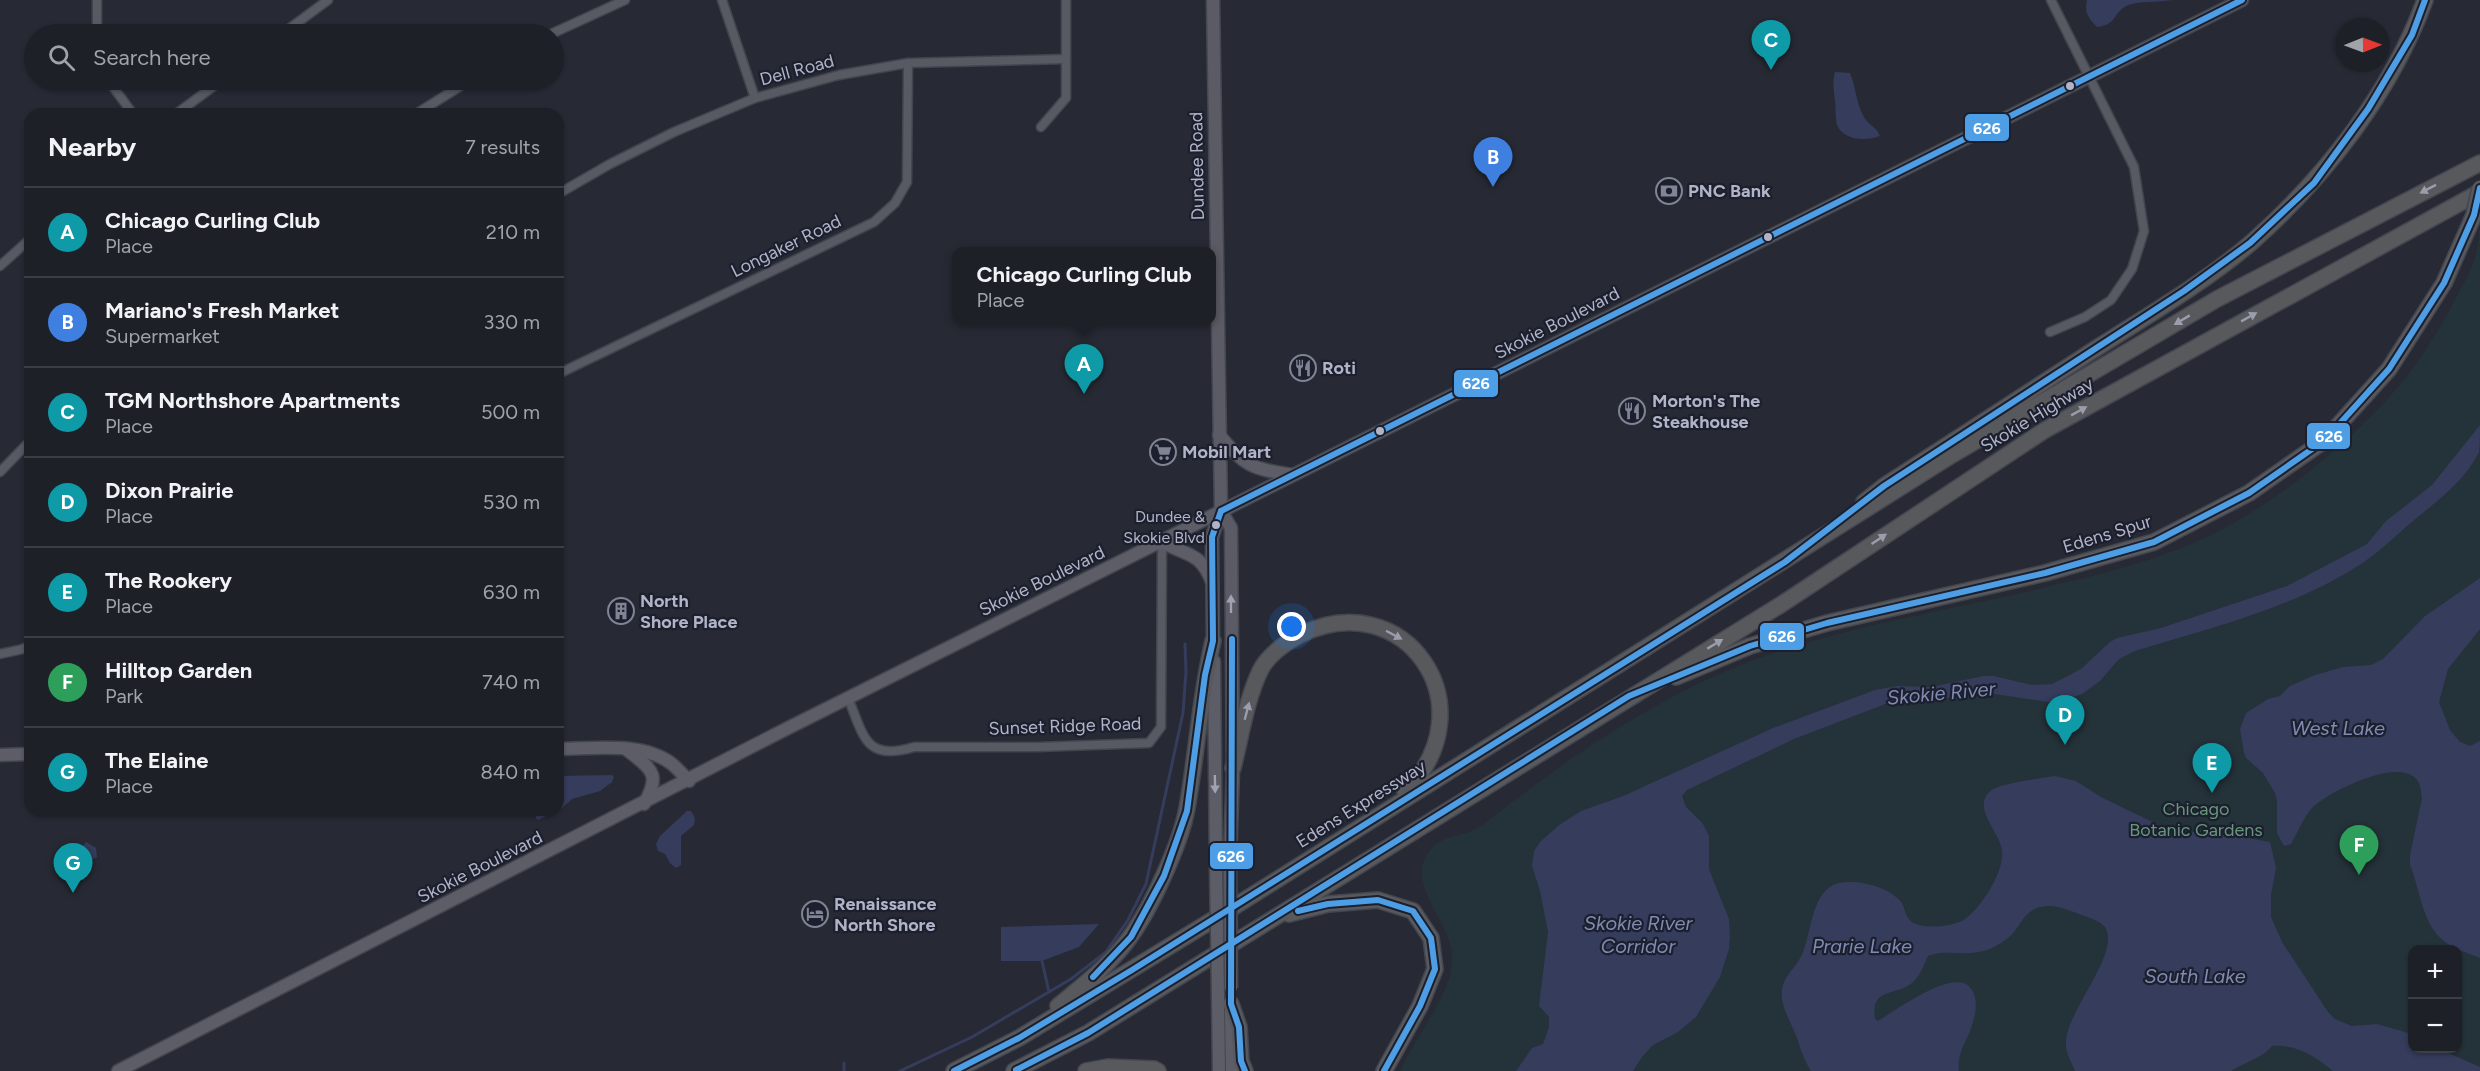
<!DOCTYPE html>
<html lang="en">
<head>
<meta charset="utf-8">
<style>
	body { margin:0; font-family:Figtree,sans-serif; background:#2a2d33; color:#f1f3f6 }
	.controls { position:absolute; right:18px; bottom:18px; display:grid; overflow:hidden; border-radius:12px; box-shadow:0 2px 4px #0004 }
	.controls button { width:54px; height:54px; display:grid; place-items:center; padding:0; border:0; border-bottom:2px solid #3b3e44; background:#1d2027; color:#f1f3f6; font:30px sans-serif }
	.compass { position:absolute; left:2336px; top:18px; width:54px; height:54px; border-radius:50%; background:#1d2027; box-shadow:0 2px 4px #0004; rotate:89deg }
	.you { position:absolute; left:1292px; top:627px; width:21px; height:21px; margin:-15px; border:4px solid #fff; border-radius:50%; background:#1a73e8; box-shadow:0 0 0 9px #1a73e833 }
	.badge { display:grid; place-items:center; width:39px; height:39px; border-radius:50%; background:#bca0f2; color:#fff; font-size:20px; font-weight:700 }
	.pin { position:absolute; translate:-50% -50px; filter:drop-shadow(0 2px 3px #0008) }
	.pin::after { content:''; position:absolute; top:32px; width:21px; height:18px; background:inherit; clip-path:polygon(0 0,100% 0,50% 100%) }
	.popup { position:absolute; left:952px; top:247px; width:264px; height:78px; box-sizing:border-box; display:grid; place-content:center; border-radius:12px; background:#1d2027; filter:drop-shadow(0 2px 4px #0005); font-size:20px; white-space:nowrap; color:#a0a3a7 }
	.popup b { font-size:22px; color:#f1f3f6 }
	.popup::after { content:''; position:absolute; left:50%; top:100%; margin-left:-12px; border:12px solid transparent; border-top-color:#1d2027 }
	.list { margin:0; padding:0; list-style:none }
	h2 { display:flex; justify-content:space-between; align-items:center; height:78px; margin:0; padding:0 24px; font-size:26px }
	h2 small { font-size:20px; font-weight:400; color:#a0a3a7 }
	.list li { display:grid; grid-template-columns:39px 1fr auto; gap:18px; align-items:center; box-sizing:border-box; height:90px; padding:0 24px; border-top:2px solid #3b3e44 }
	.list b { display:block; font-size:22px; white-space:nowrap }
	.list p { margin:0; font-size:20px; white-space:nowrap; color:#a0a3a7 }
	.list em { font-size:20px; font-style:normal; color:#a0a3a7 }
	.icon { flex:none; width:33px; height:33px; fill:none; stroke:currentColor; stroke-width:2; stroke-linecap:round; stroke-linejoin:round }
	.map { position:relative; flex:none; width:2480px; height:1071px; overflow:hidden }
	.search { position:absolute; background:#1d2027; box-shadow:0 2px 4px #0004; left:24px; top:24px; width:540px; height:66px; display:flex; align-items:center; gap:15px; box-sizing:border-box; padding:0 21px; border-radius:33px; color:#a0a3a7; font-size:22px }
	.panel { position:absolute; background:#1d2027; box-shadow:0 2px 4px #0004; left:24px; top:108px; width:540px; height:708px; border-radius:18px }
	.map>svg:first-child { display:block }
	.green { fill:#243239; fill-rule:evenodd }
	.water { fill:#353c5c }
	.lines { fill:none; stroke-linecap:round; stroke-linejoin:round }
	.stream { stroke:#353c5c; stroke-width:3 }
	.street-casing { stroke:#43454d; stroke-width:11 }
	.secondary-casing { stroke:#43454d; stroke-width:15 }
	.primary-casing { stroke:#454751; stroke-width:15 }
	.highway-casing { stroke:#44464f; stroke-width:18 }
	.street { stroke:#575963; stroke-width:8 }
	.secondary { stroke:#5c5d67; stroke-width:12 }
	.primary { stroke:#5a5b64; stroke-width:12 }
	.highway { stroke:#57595d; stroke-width:15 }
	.secondary-bridge-casing { stroke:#43454d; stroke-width:15; stroke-linecap:butt }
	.primary-bridge-casing { stroke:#454751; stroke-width:15; stroke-linecap:butt }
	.highway-bridge-casing { stroke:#44464f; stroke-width:18; stroke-linecap:butt }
	.secondary-bridge { stroke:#5c5d67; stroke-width:12 }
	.primary-bridge { stroke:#5a5b64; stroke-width:12 }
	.highway-bridge { stroke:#57595d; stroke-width:15 }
	.bus-1-casing { stroke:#1b1f2e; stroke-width:10 }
	.bus-1 { stroke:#4d9ee5; stroke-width:6 }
	.oneway { fill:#9a9dac }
	.oneway2 { fill:#a0a2b2 }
	.oneway3 { fill:#a0a3b3 }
	.bus-dot { fill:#b1b4c6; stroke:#1b1f2e; stroke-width:2 }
	.labels { text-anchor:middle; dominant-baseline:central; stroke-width:4.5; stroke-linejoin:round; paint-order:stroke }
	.bus-label { font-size:16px; fill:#b1b4c6; stroke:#1b1f2e; text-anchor:end }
	.street-label { font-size:18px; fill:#b1b4c6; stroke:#1b1f2e }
	.poi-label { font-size:18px; font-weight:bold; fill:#b1b4c6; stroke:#1b1f2e; text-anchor:start }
	.park-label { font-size:18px; fill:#68967d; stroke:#1b1f2e }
	.water-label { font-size:20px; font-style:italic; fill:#808bb2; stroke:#1b1f2e }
	.line-badge { stroke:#1b1f2e; stroke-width:2 }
	.badge-label { font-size:16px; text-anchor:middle; font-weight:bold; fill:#fff }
</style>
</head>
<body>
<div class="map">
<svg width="2480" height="1071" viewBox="0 0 2480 1071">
	<rect width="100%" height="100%" fill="#272a34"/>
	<path class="green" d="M2480 227V1071H1400C1415 1037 1455 991 1452 954 1449 919 1403 882 1431 849 1442 836 1459 837 1473 830 1482 826 1490 819 1498 813 1574 753 1668 691 1759 658 1855 624 1956 609 2055 585 2111 572 2169 557 2221 530 2283 497 2334 454 2383 404 2413 373 2436 336 2456 298 2461 287 2469 276 2473 264 2478 252 2478 239 2480 227ZM2412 950H2458V1048H2412Z"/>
	<g class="water">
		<path d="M2087 0H2172C2158 3 2139 0 2126 6 2112 14 2117 25 2097 27 2088 18 2084 12 2087 0Z"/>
		<path d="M1835 72 1850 73C1856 87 1856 104 1864 117 1868 125 1877 127 1880 136 1866 141 1844 141 1837 125 1835 118 1836 108 1835 101 1834 90 1832 82 1835 72Z"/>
		<path d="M2480 425C2480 433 2480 446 2479 452 2465 481 2436 502 2413 521 2396 535 2382 550 2364 562 2295 608 2213 627 2135 651L2119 659 2100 681 2082 694 2065 700 2048 702 1981 692 1931 701 1888 703 1794 739 1687 790 1682 796 1686 807 1703 824 1709 836V869L1729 919 1730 936 1729 949 1720 977 1696 1017 1678 1032 1653 1045 1642 1057 1633 1071H1516L1532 1048 1543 1044 1549 1027V1017L1539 1006 1548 932 1540 891 1532 866 1534 851 1540 842 1559 825 1581 811 1623 796 1773 728 1875 690 1897 686 1931 687 1983 676H1994L2032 685 2052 684 2081 669 2110 642 2117 638 2161 628 2287 586 2367 544 2386 521 2432 485Z"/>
		<path d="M2480 578V629L2448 669 2439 702 2450 730 2460 742 2470 746 2480 741V958C2468 953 2456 950 2445 942 2422 925 2420 889 2410 865V855L2422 798C2421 792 2421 785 2417 780 2399 756 2328 792 2312 808 2303 818 2298 832 2291 844L2284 846 2277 833V801L2275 793 2263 773 2246 758 2244 753 2240 729 2246 713 2268 699 2280 696 2290 686 2315 675 2343 667 2371 665 2383 659 2425 616Z"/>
		<path d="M612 775 614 777 612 782 600 791 572 799 562 808 538 820 536 818V810H558V776Z"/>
		<path d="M2055 776 2076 781 2101 797 2175 833 2207 831 2270 842 2276 868 2271 895V917L2282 942 2328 1012 2335 1019 2352 1026 2377 1024 2412 1034V1048L2439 1049 2480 1067V1071H2333C2315 1056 2296 1044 2272 1046 2261 1059 2245 1062 2231 1071H2075C2072 1063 2066 1054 2066 1045 2063 1014 2124 951 2104 926 2098 920 2087 917 2079 914 2065 909 2050 902 2035 909 2024 914 2021 924 2014 932 2007 940 1997 946 1987 950 1968 957 1946 949 1928 956 1924 964 1921 975 1914 981 1897 998 1870 985 1875 1019L1878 1021C1896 1010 1958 964 1972 990 1978 1000 1976 1012 1973 1022 1969 1039 1956 1052 1959 1071H1811C1804 1060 1801 1050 1797 1038 1790 1019 1774 999 1786 978 1792 969 1799 962 1803 952 1812 930 1812 889 1839 883 1858 879 1890 887 1902 903 1905 908 1905 915 1909 919 1917 931 1955 927 1965 919 1982 907 2005 870 2002 850 1999 830 1969 806 1993 789 2003 783 2042 778 2055 776Z"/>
		<path d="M687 811H691L695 818 694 825 681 836V865L676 868 670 863 665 854 658 851 656 844 660 836Z"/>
		<path d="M86 842 96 848 97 857 93 859 87 854 79 855 74 862 75 868 66 869 63 864 65 853 70 852 69 848 79 843 83 846Z"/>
		<path d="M1099 924 1079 947 1042 961H1001V927Z"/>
	</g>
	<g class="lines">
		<g class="stream">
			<path d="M1042 961 1049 992"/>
			<path d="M844 1063V1071"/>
			<path d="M900 1071 972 1037 1071 979 1106 952 1128 920 1146 884 1183 713 1186 671 1185 644"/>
		</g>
		<defs>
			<g id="street">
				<path d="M722 0 755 98"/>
				<path d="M97 34V0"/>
				<path d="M282 34 328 0"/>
				<path d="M551 34 625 0"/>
				<path d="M108 80 133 114"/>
				<path d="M176 114 222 80"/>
				<path d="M416 114 470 80"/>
				<path d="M1041 127 1066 98V0"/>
				<path d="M558 194 610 164 674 132 755 98 839 75 908 63 1066 59"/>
				<path d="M0 266 30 239"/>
				<path d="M2050 332 2085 317 2111 300 2132 269 2144 231 2134 167 2051 0"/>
				<path d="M558 374 874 222 895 203 907 182 908 63"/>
				<path d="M0 472 30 441"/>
				<path d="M0 654 23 649 30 645"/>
				<path d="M848 698C864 736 865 762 914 747H1038L1149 743 1161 727 1162 542"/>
			</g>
			<g id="secondary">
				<path d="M1219 435C1247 468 1251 468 1293 475"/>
				<path d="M1162 542C1187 556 1201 552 1212 582"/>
				<path d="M1214 661 1216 869"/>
				<path d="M558 749C594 749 642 741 672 764 678 769 683 775 689 781"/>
				<path d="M626 749C651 769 662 773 644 804"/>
				<path d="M0 755 30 754"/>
				<path d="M1218 996 1219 1071"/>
				<path d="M1231 1012 1232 1071"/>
				<path d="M118 1071 790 727 2242 0"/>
			</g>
			<g id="primary">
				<path d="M1213 0 1221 511 1212 537 1213 641"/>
				<path d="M1221 511 1231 528 1233 768 1230 860"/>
			</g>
			<g id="highway">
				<path d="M1864 502 1884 486C1951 442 2019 399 2086 355 2140 320 2203 284 2252 242 2325 177 2391 93 2425 0"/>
				<path d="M1676 677 1750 646 1827 623 2045 573 2154 542 2249 493 2325 440 2389 369 2444 283 2474 215"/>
				<path d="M1233 768C1241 736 1246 701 1260 671 1267 656 1286 642 1300 635 1404 583 1491 706 1405 792"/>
				<path d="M1289 914 1328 904 1378 900 1413 911 1431 938 1435 969 1420 1006 1384 1071"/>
				<path d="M1231 1004 1239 1027 1241 1061 1245 1071"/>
				<path d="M1058 1006C1083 985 1111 964 1130 937 1151 908 1181 843 1187 808 1197 753 1200 696 1213 641"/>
				<path d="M954 1071 1019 1038 1224 913 1952 455 2217 299 2480 163"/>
				<path d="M1014 1071 1088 1033 1782 604 2045 430 2480 192"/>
				<path d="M1086 1071 1108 1067 1154 1069 1158 1071"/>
			</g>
		</defs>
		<use href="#street" class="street-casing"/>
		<use href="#secondary" class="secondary-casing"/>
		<use href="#primary" class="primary-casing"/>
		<use href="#highway" class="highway-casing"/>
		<use href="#street" class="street"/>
		<use href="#secondary" class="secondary"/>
		<use href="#primary" class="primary"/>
		<use href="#highway" class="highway"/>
		<defs>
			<path id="secondary-bridge" d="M1216 869 1218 996"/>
			<path id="primary-bridge" d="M1230 860 1231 988"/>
			<path id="highway-bridge" d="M2474 215 2480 188"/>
		</defs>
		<use href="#secondary-bridge" class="secondary-bridge-casing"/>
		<use href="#primary-bridge" class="primary-bridge-casing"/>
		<use href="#highway-bridge" class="highway-bridge-casing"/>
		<use href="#secondary-bridge" class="secondary-bridge"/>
		<use href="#primary-bridge" class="primary-bridge"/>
		<use href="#highway-bridge" class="highway-bridge"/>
		<defs>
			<g id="bus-1">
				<path d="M1221 511 2242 0"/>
				<path d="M1232 639 1231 1004 1239 1027 1241 1061 1245 1071"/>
				<path d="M1298 911 1328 904 1378 900 1413 911 1431 938 1435 969 1420 1006 1384 1071"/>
				<path d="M1093 977 1131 937 1164 876 1187 811 1205 675 1213 641 1212 537 1221 511"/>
				<path d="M1016 1070 1088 1033 1629 696 1750 646 1827 623 2045 573 2154 542 2249 493 2325 440 2389 369 2444 283 2474 215 2480 188"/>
				<path d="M954 1071 1019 1038 1132 970 1785 562 1884 486 2184 291 2250 243 2314 183 2368 109 2412 35 2425 0"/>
			</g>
		</defs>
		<use href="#bus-1" class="bus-1-casing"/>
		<use href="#bus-1" class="bus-1"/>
	</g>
	<defs><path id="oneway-solid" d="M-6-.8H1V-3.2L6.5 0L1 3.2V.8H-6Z" transform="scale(1.5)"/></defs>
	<g class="oneway">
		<use href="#oneway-solid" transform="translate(2428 189) rotate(153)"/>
		<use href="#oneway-solid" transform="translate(2249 317) rotate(-29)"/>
		<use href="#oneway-solid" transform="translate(2182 320) rotate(149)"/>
		<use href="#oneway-solid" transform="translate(2079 411) rotate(-29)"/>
		<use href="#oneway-solid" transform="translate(1879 539) rotate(-34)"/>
		<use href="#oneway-solid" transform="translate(1394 635) rotate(28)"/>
		<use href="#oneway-solid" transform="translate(1715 644) rotate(-31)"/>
		<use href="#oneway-solid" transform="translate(1247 711) rotate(-75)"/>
	</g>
	<use class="oneway2" href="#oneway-solid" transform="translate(1231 604) rotate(-90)"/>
	<use class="oneway3" href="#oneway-solid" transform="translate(1215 784) rotate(89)"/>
	<defs>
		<symbol id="bank-ring" viewBox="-11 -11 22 22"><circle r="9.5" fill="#1b1f2e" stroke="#818493" stroke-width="1.5"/><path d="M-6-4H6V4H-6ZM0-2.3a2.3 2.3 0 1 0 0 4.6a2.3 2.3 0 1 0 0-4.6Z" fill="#818493"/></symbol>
		<symbol id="restaurant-ring" viewBox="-11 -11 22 22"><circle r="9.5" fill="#1b1f2e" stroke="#818493" stroke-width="1.5"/><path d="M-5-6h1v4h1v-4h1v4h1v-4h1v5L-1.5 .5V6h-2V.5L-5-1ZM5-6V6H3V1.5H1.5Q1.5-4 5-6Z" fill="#818493"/></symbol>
		<symbol id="supermarket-ring" viewBox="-11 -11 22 22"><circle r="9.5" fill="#1b1f2e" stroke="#818493" stroke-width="1.5"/><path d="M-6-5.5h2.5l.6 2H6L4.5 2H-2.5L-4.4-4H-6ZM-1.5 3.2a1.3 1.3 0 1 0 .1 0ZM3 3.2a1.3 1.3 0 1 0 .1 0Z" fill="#818493"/></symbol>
		<symbol id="building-ring" viewBox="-11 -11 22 22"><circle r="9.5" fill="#1b1f2e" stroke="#818493" stroke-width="1.5"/><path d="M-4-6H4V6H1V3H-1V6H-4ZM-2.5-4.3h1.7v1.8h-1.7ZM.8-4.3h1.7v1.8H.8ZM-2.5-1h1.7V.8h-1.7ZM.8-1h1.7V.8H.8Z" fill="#818493"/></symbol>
		<symbol id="hotel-ring" viewBox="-11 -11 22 22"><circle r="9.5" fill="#1b1f2e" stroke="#818493" stroke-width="1.5"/><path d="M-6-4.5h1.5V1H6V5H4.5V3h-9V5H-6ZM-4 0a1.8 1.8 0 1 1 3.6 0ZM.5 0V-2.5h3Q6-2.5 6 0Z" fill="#818493"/></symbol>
	</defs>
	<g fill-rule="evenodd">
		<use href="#bank-ring" x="1654" y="176" width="30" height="30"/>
		<use href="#restaurant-ring" x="1288" y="353" width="30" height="30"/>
		<use href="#restaurant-ring" x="1617" y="396" width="30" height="30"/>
		<use href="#supermarket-ring" x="1148" y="437" width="30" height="30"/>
		<use href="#building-ring" x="606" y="596" width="30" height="30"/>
		<use href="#hotel-ring" x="800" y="899" width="30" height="30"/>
	</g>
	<g class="bus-dot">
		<circle cx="2070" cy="86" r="5"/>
		<circle cx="1768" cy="237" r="5"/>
		<circle cx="1380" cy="431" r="5"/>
		<circle cx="1216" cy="525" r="5"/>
	</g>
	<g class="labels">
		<g class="bus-label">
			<text x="1205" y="516">Dundee &amp;<tspan x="1205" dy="21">Skokie Blvd</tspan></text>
		</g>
		<g class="street-label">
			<text transform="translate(797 70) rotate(-15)">Dell Road</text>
			<text transform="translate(1197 166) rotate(-91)">Dundee Road</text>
			<text transform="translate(786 246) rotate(-26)">Longaker Road</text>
			<text transform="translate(1557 323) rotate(-27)">Skokie Boulevard</text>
			<text transform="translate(2037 415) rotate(-31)">Skokie Highway</text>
			<text transform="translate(2107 534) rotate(-17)">Edens Spur</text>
			<text transform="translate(1042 581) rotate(-26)">Skokie Boulevard</text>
			<text transform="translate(1065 726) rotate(-2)">Sunset Ridge Road</text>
			<text transform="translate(1361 804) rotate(-32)">Edens Expressway</text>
			<text transform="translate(480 867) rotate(-27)">Skokie Boulevard</text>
		</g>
		<g class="poi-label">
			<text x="1688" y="191">PNC Bank</text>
			<text x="1322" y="368">Roti</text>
			<text x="1652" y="401">Morton's The<tspan x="1652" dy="21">Steakhouse</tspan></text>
			<text x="1182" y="452">Mobil Mart</text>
			<text x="640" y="601">North<tspan x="640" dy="21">Shore Place</tspan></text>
			<text x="834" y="904">Renaissance<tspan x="834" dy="21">North Shore</tspan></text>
		</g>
		<g class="park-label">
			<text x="2196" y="809">Chicago<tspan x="2196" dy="21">Botanic Gardens</tspan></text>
		</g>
		<g class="water-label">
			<text transform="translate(1941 693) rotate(-5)">Skokie River</text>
			<text x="2338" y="728">West Lake</text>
			<text x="1638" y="923">Skokie River<tspan x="1638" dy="23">Corridor</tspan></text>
			<text x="1862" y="946">Prarie Lake</text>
			<text x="2195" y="976">South Lake</text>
		</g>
	</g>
	<g class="line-badge">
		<rect x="1964" y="113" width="46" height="29" rx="6" fill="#4d9ee5"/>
		<rect x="1453" y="369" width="46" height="29" rx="6" fill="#4d9ee5"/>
		<rect x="2306" y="422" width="45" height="28" rx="6" fill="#4d9ee5"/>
		<rect x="1759" y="622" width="46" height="29" rx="6" fill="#4d9ee5"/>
		<rect x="1209" y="842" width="45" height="28" rx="6" fill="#4d9ee5"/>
	</g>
	<g class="badge-label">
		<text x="1987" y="134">626</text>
		<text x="1476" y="389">626</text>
		<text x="2329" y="442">626</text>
		<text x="1782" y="642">626</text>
		<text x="1231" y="862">626</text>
	</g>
</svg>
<div class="controls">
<button>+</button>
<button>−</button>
</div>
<svg class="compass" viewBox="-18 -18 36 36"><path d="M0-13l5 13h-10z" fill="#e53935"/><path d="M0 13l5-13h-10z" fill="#a0a3a7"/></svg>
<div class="you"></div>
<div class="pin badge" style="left:1084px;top:394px;background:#0f9aa8">A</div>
<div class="popup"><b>Chicago Curling Club</b>Place</div>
<div class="pin badge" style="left:1493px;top:187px;background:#3f7fe0">B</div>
<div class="pin badge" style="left:1771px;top:70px;background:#0f9aa8">C</div>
<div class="pin badge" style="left:2065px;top:745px;background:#0f9aa8">D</div>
<div class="pin badge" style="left:2212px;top:793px;background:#0f9aa8">E</div>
<div class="pin badge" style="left:2359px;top:875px;background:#2e9e5b">F</div>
<div class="pin badge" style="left:73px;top:893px;background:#0f9aa8">G</div>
<div class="search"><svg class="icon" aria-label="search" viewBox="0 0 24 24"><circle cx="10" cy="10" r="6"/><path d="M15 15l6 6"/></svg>Search here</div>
<section class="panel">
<h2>Nearby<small>7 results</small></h2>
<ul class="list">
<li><span class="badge" style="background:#0f9aa8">A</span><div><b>Chicago Curling Club</b><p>Place</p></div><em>210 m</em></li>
<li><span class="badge" style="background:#3f7fe0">B</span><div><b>Mariano's Fresh Market</b><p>Supermarket</p></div><em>330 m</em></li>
<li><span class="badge" style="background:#0f9aa8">C</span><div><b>TGM Northshore Apartments</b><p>Place</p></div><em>500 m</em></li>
<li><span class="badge" style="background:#0f9aa8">D</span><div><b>Dixon Prairie</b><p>Place</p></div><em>530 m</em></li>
<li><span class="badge" style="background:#0f9aa8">E</span><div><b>The Rookery</b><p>Place</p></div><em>630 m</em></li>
<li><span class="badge" style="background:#2e9e5b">F</span><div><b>Hilltop Garden</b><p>Park</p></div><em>740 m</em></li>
<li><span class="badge" style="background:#0f9aa8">G</span><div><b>The Elaine</b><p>Place</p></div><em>840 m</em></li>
</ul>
</section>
</div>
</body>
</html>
